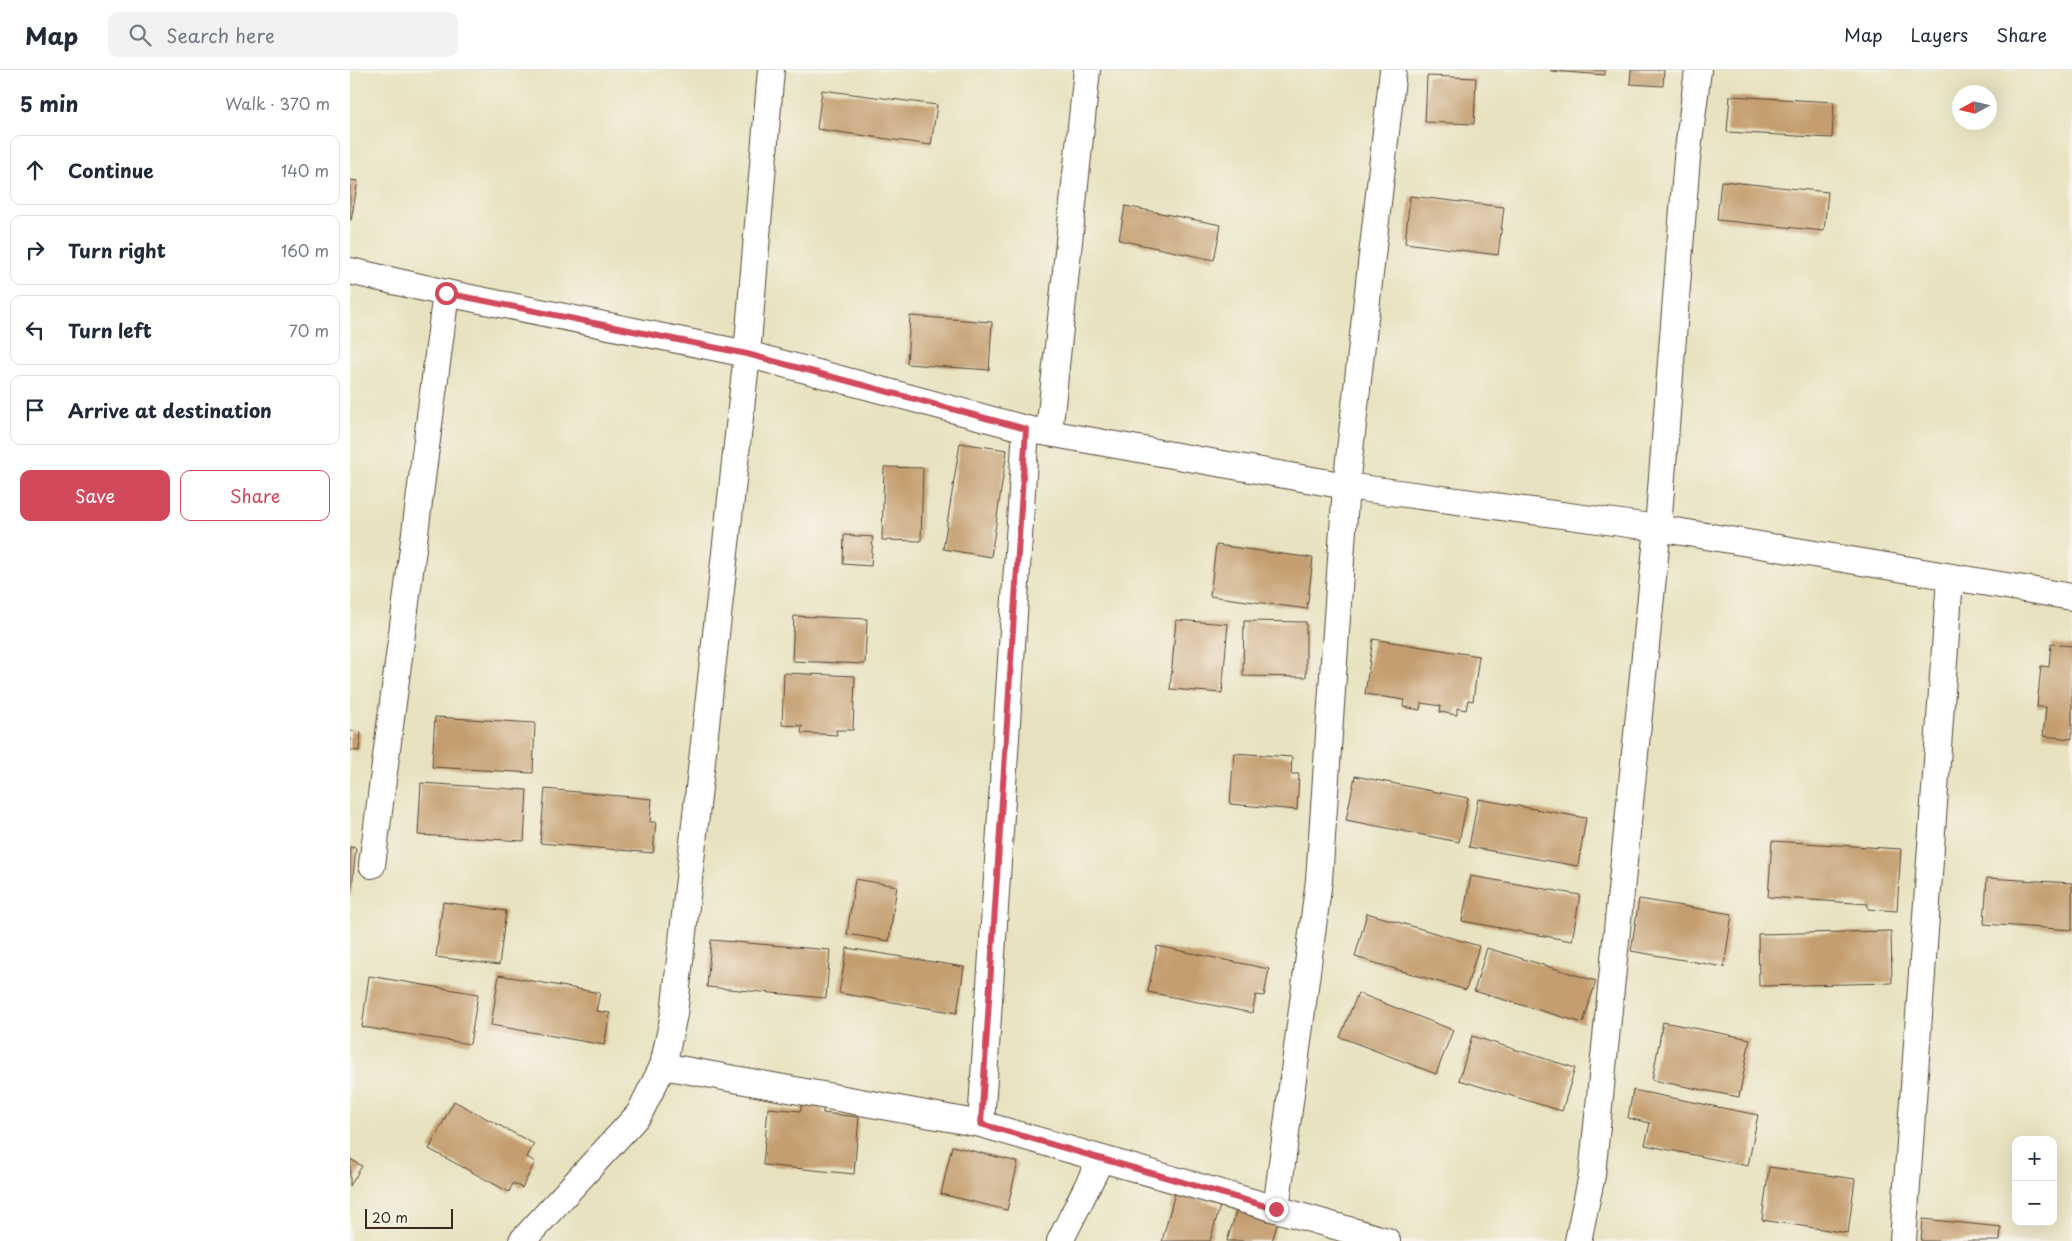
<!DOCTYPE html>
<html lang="en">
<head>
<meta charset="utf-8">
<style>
	body { margin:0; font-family:"Playpen Sans",sans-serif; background:#f2f2f3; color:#1f2937 }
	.controls { position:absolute; right:15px; bottom:15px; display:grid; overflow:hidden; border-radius:10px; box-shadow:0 5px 20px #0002 }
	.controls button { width:45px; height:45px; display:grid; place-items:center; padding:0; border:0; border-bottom:1px solid #e0e1e3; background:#fff; color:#1f2937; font:25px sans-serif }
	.compass { position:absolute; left:1602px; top:15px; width:45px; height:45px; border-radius:50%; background:#fff; box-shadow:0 5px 20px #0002; rotate:262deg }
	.scale { position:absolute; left:15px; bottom:12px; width:88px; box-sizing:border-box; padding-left:5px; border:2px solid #3b2a1e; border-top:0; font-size:14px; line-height:18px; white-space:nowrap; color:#3b2a1e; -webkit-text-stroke:4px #f7f3e8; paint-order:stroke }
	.stop { position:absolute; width:15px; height:15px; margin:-11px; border:4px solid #d1495b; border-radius:50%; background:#fff }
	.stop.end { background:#d1495b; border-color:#fff; box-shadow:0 1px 5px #0008 }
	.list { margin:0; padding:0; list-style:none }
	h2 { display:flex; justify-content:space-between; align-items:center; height:65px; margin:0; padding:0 20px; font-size:21px }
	h2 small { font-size:16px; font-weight:400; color:#747a83 }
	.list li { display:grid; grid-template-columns:32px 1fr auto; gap:15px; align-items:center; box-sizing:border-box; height:70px; margin:0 10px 10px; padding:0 10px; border:1px solid #e0e1e3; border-radius:10px }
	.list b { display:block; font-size:19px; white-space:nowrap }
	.list em { font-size:16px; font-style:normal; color:#747a83 }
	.actions { display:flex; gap:10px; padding:15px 20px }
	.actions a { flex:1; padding:11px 0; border:1px solid #d1495b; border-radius:10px; text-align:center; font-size:18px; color:#d1495b }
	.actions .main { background:#d1495b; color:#fff }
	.icon { flex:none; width:28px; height:28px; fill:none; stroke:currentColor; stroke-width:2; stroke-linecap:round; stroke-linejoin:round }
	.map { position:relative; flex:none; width:1722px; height:1171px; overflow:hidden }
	header { display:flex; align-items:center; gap:30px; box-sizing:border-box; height:70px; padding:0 25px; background:#fff; border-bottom:1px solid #e0e1e3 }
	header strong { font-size:24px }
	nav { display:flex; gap:28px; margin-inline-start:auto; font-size:18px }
	.search { width:350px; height:45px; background:#f2f2f3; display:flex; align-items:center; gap:12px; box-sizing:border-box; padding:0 18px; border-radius:10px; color:#747a83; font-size:19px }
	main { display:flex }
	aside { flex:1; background:#fff }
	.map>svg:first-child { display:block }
	.building { fill:#c49e6f }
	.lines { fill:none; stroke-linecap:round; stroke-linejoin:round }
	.street-casing { stroke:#554636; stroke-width:28 }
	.street { stroke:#fff; stroke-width:26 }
	.route { stroke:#d1495b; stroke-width:6 }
</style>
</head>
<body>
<header>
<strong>Map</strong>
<div class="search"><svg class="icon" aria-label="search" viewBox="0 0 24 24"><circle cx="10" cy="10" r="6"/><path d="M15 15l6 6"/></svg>Search here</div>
<nav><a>Map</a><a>Layers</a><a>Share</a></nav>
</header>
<main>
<aside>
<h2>5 min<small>Walk · 370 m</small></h2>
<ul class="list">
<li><svg class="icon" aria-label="ahead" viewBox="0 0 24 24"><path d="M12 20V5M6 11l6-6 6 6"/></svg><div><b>Continue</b></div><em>140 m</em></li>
<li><svg class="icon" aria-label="right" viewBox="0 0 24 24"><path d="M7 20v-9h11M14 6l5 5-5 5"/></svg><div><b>Turn right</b></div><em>160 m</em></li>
<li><svg class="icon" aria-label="left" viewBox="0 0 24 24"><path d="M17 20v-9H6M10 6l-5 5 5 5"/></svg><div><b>Turn left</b></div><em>70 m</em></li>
<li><svg class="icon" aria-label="arrive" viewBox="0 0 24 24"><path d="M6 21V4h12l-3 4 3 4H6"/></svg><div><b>Arrive at destination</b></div></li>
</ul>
<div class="actions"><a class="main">Save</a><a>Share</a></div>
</aside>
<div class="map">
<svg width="1722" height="1171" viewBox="0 0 1722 1171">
	<rect width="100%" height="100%" fill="#f7f3e8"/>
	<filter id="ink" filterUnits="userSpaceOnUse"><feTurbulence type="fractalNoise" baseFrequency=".02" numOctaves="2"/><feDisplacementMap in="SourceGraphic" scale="10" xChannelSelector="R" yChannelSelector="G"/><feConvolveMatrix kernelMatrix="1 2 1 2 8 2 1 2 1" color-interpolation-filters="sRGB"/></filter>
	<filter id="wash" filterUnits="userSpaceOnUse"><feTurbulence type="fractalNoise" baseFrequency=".0096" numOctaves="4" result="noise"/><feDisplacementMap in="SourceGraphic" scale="20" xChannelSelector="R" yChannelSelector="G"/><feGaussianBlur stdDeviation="1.12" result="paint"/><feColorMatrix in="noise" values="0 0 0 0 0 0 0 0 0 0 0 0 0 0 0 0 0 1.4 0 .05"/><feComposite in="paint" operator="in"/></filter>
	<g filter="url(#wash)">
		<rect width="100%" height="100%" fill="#e8e2c0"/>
		<g id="blocks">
			<g class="building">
				<path d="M1201 0H1255V5L1201 1Z"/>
				<path d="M1281 0H1314L1313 16 1280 14Z"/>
				<path d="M1077 6 1126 8 1124 54 1075 52Z"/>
				<path d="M472 20 587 35 581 75 467 59Z"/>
				<path d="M1380 26 1484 32 1482 68 1377 62Z"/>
				<path d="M0 110 8 111 1 150H0Z"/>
				<path d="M1371 111 1478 122 1474 161 1367 150Z"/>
				<path d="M1060 126 1154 137 1148 185 1055 173Z"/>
				<path d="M775 136 871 155 864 190 769 170Z"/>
				<path d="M560 246 642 252 639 300 557 294Z"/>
				<path d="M610 373 657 380 641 487 593 479Z"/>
				<path d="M534 397 573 398 571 471 532 470Z"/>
				<path d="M494 465 523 467 521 496 493 494Z"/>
				<path d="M866 475 963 488 957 539 860 526Z"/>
				<path d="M444 546 517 549 515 594 442 591Z"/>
				<path d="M826 550 878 554 872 623 820 619Z"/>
				<path d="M894 551 956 552V607L893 606Z"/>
				<path d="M1023 569 1129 586 1123 631 1118 630 1116 640 1107 638V645L1090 642 1091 636 1071 633 1070 640 1053 637 1054 630 1015 624Z"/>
				<path d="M1701 574 1722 576V669L1693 666 1696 637H1687L1691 596 1699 597Z"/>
				<path d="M434 603 505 606 503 660H486L487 665 451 663 452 656 432 655Z"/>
				<path d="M85 647 185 653 183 703 82 697Z"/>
				<path d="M0 661 11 662 9 681 0 680Z"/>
				<path d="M884 683 942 687 941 704H949L947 740 880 734Z"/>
				<path d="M1005 706 1118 728 1109 772 996 750Z"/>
				<path d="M71 713 177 720 174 771 68 765Z"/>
				<path d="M195 719 302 729 300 752H306L303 783 190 773Z"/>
				<path d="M1128 729 1236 748 1228 796 1119 777Z"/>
				<path d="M1422 771 1551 779 1547 841 1518 839V834L1418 827Z"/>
				<path d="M0 777 6 778 1 825H0Z"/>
				<path d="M1121 806 1230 825 1222 871 1112 851Z"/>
				<path d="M1637 808 1722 813V860L1634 854Z"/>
				<path d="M505 809 547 816 539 871 497 864Z"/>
				<path d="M1289 829 1382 844 1374 897 1281 881Z"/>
				<path d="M93 832 156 841 149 895 86 887Z"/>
				<path d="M1017 843 1129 876 1116 920 1005 887Z"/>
				<path d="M1541 861 1542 913 1409 916 1408 864Z"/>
				<path d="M361 870 480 880 476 928 357 917Z"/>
				<path d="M807 876 919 899 914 926 906 925 902 943 798 922Z"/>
				<path d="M497 878 614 897 607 943 489 923Z"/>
				<path d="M1137 878 1246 911 1233 953 1124 921Z"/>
				<path d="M149 905 250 923 246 941 260 943 254 975 141 955Z"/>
				<path d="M19 906 128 924 120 974 12 957Z"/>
				<path d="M1008 923 1103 960 1086 1004 990 967Z"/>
				<path d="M1313 952 1400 969 1389 1027 1302 1010Z"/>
				<path d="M1122 966 1225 998 1212 1041 1109 1010Z"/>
				<path d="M1283 1020 1408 1045 1398 1096 1295 1075 1300 1053 1278 1048Z"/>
				<path d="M104 1031 184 1074 177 1087 185 1092 172 1118 163 1113 159 1122 79 1079Z"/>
				<path d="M451 1031 473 1034V1043L509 1047 504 1104 413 1095 418 1038 451 1041Z"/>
				<path d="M602 1076 668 1092 657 1140 591 1124Z"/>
				<path d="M0 1089 12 1096 0 1116Z"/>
				<path d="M1419 1097 1505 1109 1498 1163 1412 1150Z"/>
				<path d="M825 1123 870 1136 860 1171H812Z"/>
				<path d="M887 1139 928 1152 922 1171H877Z"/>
				<path d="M1573 1149 1651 1157 1650 1171H1571Z"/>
			</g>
		</g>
	</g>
	<g filter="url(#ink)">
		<use href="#blocks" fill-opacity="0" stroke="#554636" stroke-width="1"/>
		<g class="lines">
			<defs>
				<g id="street">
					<path d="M0 201 96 223 397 284 676 359 996 416 1308 458 1722 527"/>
					<path d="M699 363 737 0"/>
					<path d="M22 795 96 223"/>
					<path d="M313 996 631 1054 1037 1171"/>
					<path d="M631 1054 676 359"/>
					<path d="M926 1139 969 810 996 416 1043 0"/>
					<path d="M172 1171 289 1044 313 996 324 944 397 284 421 0"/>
					<path d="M710 1171 751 1089"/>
					<path d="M1228 1171 1242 1105 1308 458 1337 88 1348 0"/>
					<path d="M1553 1171 1600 508"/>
				</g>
			</defs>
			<use href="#street" class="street-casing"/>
			<use href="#street" class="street"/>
		</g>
	</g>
	<g class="lines" filter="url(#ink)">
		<path class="route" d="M96 223 397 284 676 359 631 1054 926 1139"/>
	</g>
</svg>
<div class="controls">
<button>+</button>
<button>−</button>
</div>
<svg class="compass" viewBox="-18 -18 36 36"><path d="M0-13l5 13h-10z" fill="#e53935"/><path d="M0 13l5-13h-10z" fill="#747a83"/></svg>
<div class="scale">20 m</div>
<div class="stop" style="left:96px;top:223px"></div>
<div class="stop end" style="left:926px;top:1139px"></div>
</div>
</main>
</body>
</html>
